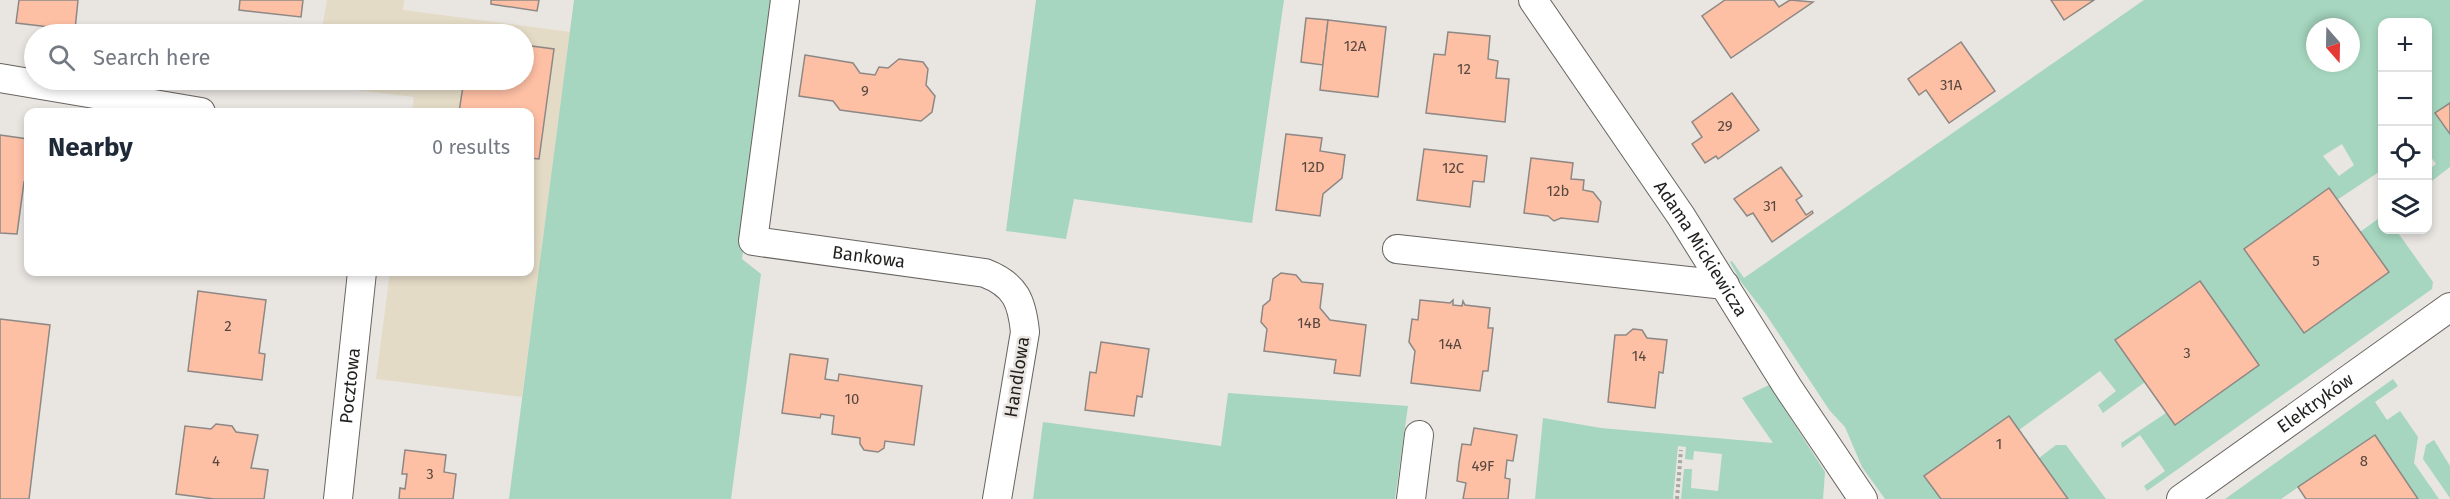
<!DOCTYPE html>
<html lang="en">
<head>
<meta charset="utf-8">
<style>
	body { margin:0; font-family:"Fira Sans",sans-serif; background:#f2f2f3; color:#1f2937 }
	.controls { position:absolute; right:18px; top:18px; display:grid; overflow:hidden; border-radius:12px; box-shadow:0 3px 9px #0003 }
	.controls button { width:54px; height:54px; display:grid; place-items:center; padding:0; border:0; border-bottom:2px solid #e0e1e3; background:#fff; color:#1f2937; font:30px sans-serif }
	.compass { position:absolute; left:2306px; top:18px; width:54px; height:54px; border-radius:50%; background:#fff; box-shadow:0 3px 9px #0003; rotate:160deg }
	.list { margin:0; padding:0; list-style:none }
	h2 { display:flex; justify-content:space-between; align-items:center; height:78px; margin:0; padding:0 24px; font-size:26px }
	h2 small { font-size:20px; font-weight:400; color:#747a83 }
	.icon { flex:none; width:33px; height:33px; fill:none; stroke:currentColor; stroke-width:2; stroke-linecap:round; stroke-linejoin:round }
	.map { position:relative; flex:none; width:2450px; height:499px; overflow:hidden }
	.search { position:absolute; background:#fff; box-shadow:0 3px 9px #0003; left:24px; top:24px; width:510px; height:66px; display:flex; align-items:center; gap:15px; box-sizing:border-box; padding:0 21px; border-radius:33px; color:#747a83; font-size:22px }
	.panel { position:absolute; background:#fff; box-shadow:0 3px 9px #0003; left:24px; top:108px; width:510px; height:168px; border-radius:12px }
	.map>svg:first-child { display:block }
	.industrial { fill:#e4dbc6 }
	.green { fill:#a6d6bf; fill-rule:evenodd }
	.building { fill:#fec0a5; stroke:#8d8885; stroke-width:1.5 }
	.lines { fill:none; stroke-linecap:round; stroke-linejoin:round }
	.minor-casing { stroke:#676360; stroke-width:30 }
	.path { stroke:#aaa7a3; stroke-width:4; stroke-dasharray:3 3; stroke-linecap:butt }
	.minor { stroke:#fff; stroke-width:28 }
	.labels { text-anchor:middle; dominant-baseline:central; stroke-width:5; stroke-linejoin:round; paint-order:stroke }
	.number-label { font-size:15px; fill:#58473f }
	.street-label { font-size:18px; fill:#201f1d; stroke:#e9e5e1 }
</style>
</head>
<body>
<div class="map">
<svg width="2450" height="499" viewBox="0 0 2450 499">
	<rect width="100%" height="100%" fill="#e9e5e1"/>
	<path class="industrial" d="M327 0H404L403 10 570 32 522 397 376 379 390 272H530V112H412L414 97 314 85 315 80H524V34H321Z"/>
	<g class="green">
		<path d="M574 0H777L742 259 761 274 731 499H509Z"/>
		<path d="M1036 0H1284L1252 223 1074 199 1066 239 1006 231Z"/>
		<path d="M2144 0H2450V103L2436 113 2450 134V167L2428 184V170L2436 164 2428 153V22H2382V170L2337 200 2329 188 2244 249 2304 333 2389 272 2360 232 2382 216V230H2396L2433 282 2432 289 2147 491 2144 486 2165 471 2140 435 2122 448 2121 443 2166 413 2176 425 2259 365 2200 281 2115 340 2145 382 2103 413 2098 405 2116 391 2100 371 2019 430 2009 416 1925 475 1941 499H1885L1862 467 1845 427 1830 411 1765 313 1741 282 1730 262 1732 261 1744 278ZM2315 27H2351V63H2315ZM2342 144 2354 165 2339 176 2323 156Z"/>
		<path d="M2393 379 2398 386 2375 402 2387 420 2400 411 2418 437 2414 463 2439 499H2418L2375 435 2281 499H2225Z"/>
		<path d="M1769 385 1825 472 1823 499H1681L1684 469H1692L1691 488 1718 491 1722 454 1694 451 1693 460 1685 459 1686 447 1678 446 1673 499H1535L1543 418 1601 428 1773 443 1742 398Z"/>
		<path d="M1228 393 1408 406 1395 499H1033L1043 422 1221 446Z"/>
		<path d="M2434 440 2450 466V498L2423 459 2426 445Z"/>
		<path d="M2056 445H2066L2106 499H2068L2039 458Z"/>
	</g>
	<g class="building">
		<path d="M19 0H78L75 30 16 23Z"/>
		<path d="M240 0H303L301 17 239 10Z"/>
		<path d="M491 0H539L537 11 491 4Z"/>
		<path d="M1725 0H1774L1779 7 1790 0 1813 2 1731 58 1702 16Z"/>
		<path d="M2051 0H2094L2064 20Z"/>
		<path d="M1306 18 1328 20 1323 65 1301 62Z"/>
		<path d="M1328 20 1386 27 1378 97 1320 90Z"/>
		<path d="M1448 32 1490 36 1488 59 1498 61 1496 78 1509 79 1505 122 1426 113 1434 54 1445 55Z"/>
		<path d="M1961 42 1995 91 1949 123 1926 90 1919 95 1908 79Z"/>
		<path d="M524 45 554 49 539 159 530 158V112H459L464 80H524Z"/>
		<path d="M805 55 853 63 860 73 875 75 879 67 888 68 899 59 923 62 928 69 926 85 935 96 932 112 921 121 840 110 833 101 799 96Z"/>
		<path d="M1732 93 1759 130 1718 159 1716 156 1705 163 1692 144 1702 137 1692 122Z"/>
		<path d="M2450 103V134L2435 113Z"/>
		<path d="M1286 134 1322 138 1320 151 1345 155 1342 178 1323 194 1320 216 1276 210Z"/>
		<path d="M0 135 28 139V183L24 182 17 234 0 233Z"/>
		<path d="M1424 149 1487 156 1484 182 1473 181 1470 207 1417 200Z"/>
		<path d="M1531 158 1573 163 1571 179 1584 180 1583 190 1593 192 1601 202 1598 222 1561 218 1554 221 1548 216 1524 213Z"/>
		<path d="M1781 167 1802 196 1796 200 1806 215 1812 211 1813 213 1772 242 1753 213 1747 216 1734 199Z"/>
		<path d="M2329 188 2389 272 2304 333 2244 249Z"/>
		<path d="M1281 273 1296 275 1302 282 1323 284 1320 308 1330 320 1366 325 1360 376 1334 373 1336 360 1264 351 1267 329 1261 322 1263 306 1270 300 1273 279Z"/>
		<path d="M2200 281 2259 365 2175 425 2115 340Z"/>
		<path d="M198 291 266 300 259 353 265 354 262 380 188 371Z"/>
		<path d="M1420 300 1450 303 1453 300V305L1462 306 1463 301 1465 305 1490 308 1488 328H1493L1488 371H1483L1480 391 1411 383 1415 351 1409 342 1412 319 1418 320Z"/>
		<path d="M0 319 50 325 29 499H0Z"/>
		<path d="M1633 329 1642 330 1647 338 1667 340 1663 373 1659 372 1655 408 1608 402 1615 335H1626Z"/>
		<path d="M1101 342 1149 349 1142 397 1137 396 1134 416 1085 410 1090 372 1096 373Z"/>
		<path d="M790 354 828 359 825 379 838 381 839 374 922 386 914 445 885 441 884 448 878 452 864 450 860 444V438L832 434 834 416 821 414 820 418 782 413Z"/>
		<path d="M2009 416 2068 499H1941L1924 476Z"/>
		<path d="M216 424 232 426 236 432 258 435 251 468 268 470 264 499H214L176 494 185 426 211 429Z"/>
		<path d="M1474 428 1517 435 1513 461 1507 460 1505 478 1510 479 1508 499H1463L1466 483 1457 481 1459 463 1462 444 1471 445Z"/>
		<path d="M2375 435 2418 499H2306L2298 487Z"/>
		<path d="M405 450 446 455 444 472 456 474 453 499H399L400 488 405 489 407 474H402Z"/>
	</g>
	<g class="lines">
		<defs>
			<g id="minor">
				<path id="s1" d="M785 0 753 241 985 273C1016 285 1022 302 1025 332L997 499"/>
				<path id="s2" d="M1533 0 1681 216 1787 386 1863 499"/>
				<path d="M0 78 201 112"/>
				<path d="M1397 249 1725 285"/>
				<path id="s3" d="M338 499 362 272"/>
				<path d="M1411 499 1419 435"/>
				<path id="s4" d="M2181 499 2450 307"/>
			</g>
		</defs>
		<use href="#minor" class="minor-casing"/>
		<path class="path" d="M1677 499 1681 450"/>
		<use href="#minor" class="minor"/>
	</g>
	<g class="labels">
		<g class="number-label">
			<text x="1355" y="46">12A</text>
			<text x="1464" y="69">12</text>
			<text x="1951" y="85">31A</text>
			<text x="865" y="91">9</text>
			<text x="1725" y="126">29</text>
			<text x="1313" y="167">12D</text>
			<text x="1453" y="168">12C</text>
			<text x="1558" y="191">12b</text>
			<text x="1770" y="206">31</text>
			<text x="2316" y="261">5</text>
			<text x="1309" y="323">14B</text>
			<text x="228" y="326">2</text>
			<text x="1450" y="344">14A</text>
			<text x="2187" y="353">3</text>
			<text x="1639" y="356">14</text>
			<text x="852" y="399">10</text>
			<text x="1999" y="444">1</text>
			<text x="216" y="461">4</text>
			<text x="2364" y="461">8</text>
			<text x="1483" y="466">49F</text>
			<text x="430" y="474">3</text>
		</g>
		<g class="street-label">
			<text stroke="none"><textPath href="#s2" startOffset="300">Adama Mickiewicza</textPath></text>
			<text stroke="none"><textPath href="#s1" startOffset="360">Bankowa</textPath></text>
			<text transform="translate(1017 377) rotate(-81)">Handlowa</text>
			<text stroke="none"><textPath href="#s3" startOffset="114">Pocztowa</textPath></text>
			<text stroke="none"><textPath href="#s4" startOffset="165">Elektryków</textPath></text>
		</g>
	</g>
</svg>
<div class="controls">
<button>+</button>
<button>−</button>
<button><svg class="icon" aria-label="locate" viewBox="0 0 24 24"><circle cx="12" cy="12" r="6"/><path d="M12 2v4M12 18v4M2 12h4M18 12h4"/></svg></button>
<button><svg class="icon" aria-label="layers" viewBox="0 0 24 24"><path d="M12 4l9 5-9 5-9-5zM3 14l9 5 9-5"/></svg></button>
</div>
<svg class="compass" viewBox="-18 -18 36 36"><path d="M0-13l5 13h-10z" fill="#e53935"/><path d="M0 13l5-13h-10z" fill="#747a83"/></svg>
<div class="search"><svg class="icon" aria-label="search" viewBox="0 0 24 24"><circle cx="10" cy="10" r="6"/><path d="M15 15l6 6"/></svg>Search here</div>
<section class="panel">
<h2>Nearby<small>0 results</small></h2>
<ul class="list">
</ul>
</section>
</div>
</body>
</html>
